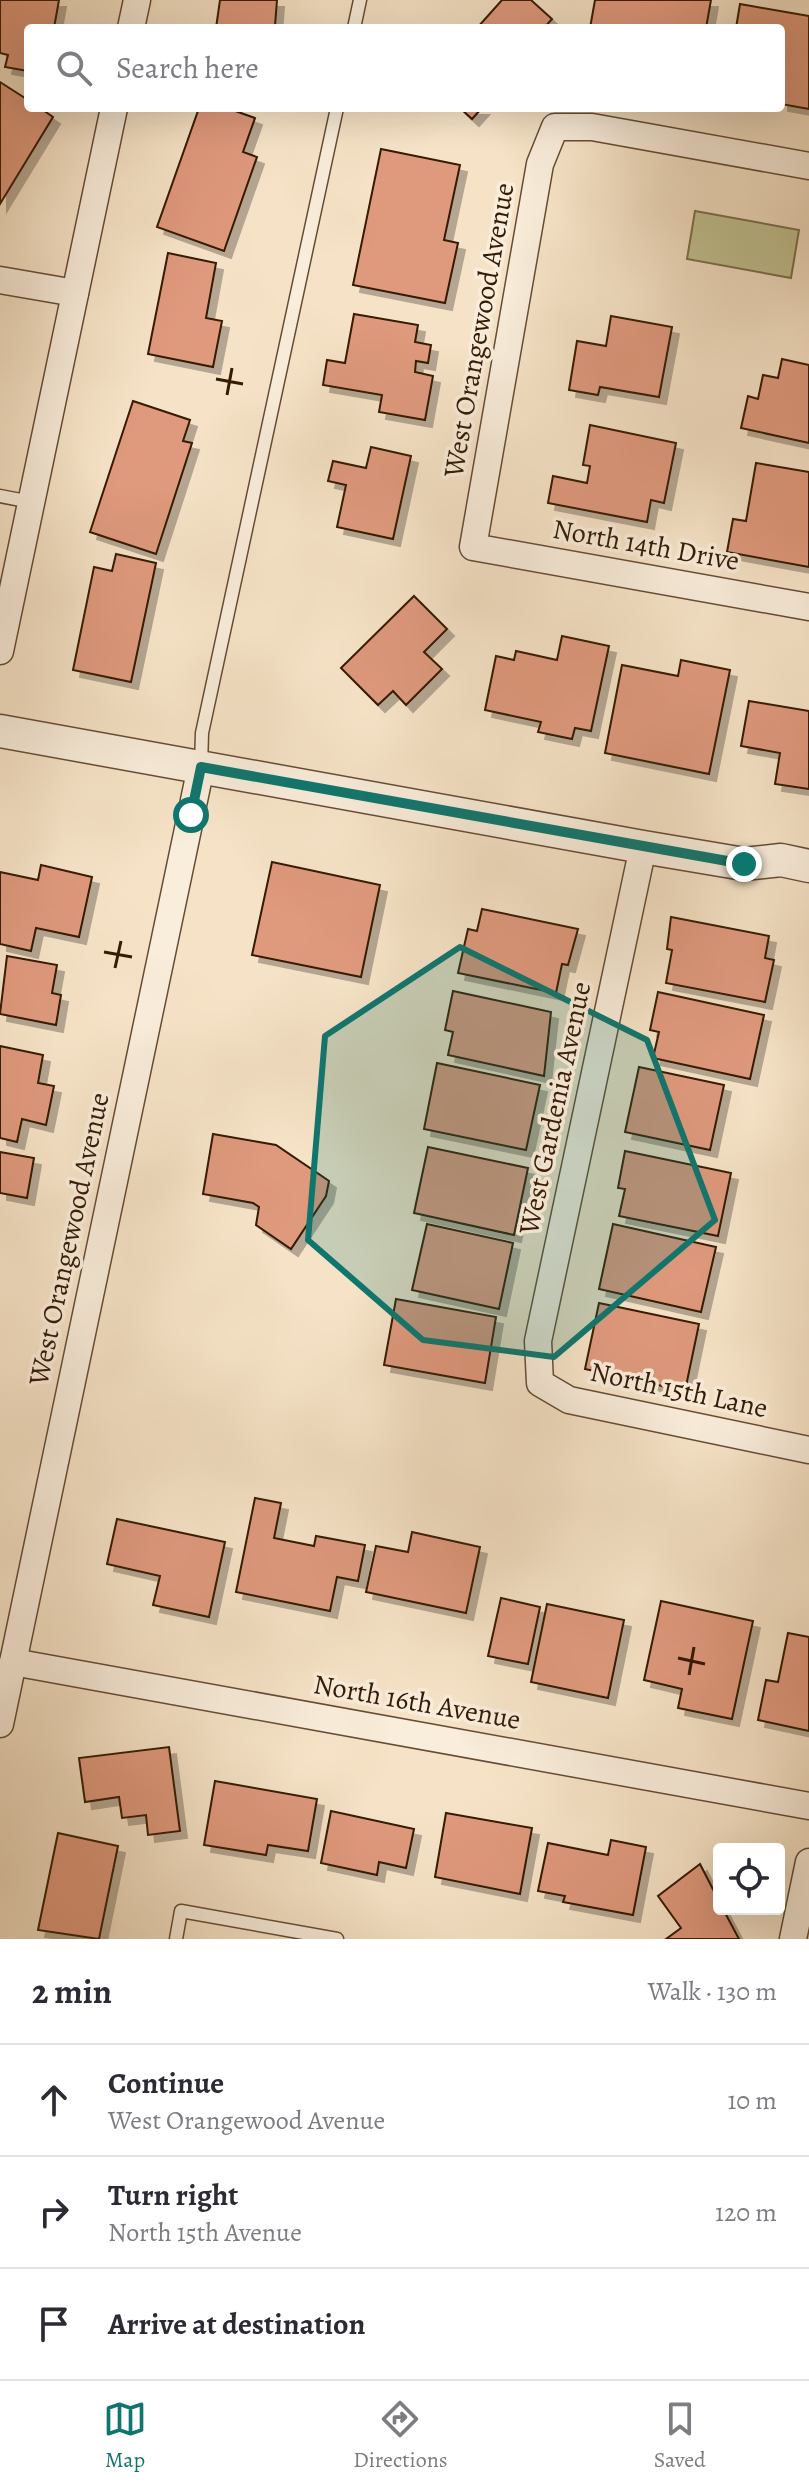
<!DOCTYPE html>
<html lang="en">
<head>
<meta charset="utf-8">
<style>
	body { margin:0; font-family:Alegreya,serif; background:#f7f7f7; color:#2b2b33 }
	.controls { position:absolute; right:24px; bottom:24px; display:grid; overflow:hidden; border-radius:8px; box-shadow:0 8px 32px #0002 }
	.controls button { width:72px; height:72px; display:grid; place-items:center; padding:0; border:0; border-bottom:2px solid #e1e1e2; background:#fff; color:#2b2b33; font:40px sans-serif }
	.stop { position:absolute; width:24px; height:24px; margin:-18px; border:6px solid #0f766e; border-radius:50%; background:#fff }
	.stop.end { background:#0f766e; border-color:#fff; box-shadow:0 2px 8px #0008 }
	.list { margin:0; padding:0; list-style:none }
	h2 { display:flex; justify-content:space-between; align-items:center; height:104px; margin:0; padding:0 32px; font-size:34px }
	h2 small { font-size:26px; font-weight:400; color:#7c7c81 }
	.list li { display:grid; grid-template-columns:52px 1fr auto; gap:24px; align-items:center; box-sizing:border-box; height:112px; padding:0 32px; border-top:2px solid #e1e1e2 }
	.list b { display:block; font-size:30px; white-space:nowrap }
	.list p { margin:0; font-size:26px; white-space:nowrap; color:#7c7c81 }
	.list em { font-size:26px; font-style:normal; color:#7c7c81 }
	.icon { flex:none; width:44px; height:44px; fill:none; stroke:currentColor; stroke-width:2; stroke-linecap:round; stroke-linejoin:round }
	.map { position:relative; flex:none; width:809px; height:1939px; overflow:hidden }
	.search { position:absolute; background:#fff; box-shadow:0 8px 32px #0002; left:24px; right:24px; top:24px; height:88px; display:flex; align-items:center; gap:20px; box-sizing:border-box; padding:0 28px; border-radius:8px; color:#7c7c81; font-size:30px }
	.sheet { height:440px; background:#fff }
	nav { display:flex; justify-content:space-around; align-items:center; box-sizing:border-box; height:112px; border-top:2px solid #e1e1e2; background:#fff; font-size:22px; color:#7c7c81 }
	nav a { display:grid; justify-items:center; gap:4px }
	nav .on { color:#0f766e }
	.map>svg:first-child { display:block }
	.green { fill:#c1c292; stroke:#7b6e4b; stroke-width:2 }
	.building { fill:#df997d; stroke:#351a04; stroke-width:2; filter:url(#shadow) }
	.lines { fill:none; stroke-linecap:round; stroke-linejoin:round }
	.service-casing { stroke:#654c35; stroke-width:15 }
	.minor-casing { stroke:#654c35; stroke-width:29 }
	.tertiary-casing { stroke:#654c35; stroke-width:35 }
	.service { stroke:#f9eddb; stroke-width:12 }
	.minor { stroke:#f9eddb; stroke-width:26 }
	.tertiary { stroke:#f9eddb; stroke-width:32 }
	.route { stroke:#0f766e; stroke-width:10 }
	.marked { fill:#0f766e; fill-opacity:0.2; stroke:#0f766e; stroke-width:6; stroke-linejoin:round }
	.ticks { fill:none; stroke:#351a04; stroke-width:3 }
	.labels { text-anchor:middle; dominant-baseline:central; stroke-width:7; stroke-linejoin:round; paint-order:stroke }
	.street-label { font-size:28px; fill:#351a04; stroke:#f9eddb }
</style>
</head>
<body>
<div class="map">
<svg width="809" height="1939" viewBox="0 0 809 1939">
	<defs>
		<filter id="shadow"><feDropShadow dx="7" dy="7" stdDeviation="0" flood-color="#0004"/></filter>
	</defs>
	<rect width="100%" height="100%" fill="#f6e3c7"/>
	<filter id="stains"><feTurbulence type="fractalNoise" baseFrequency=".0025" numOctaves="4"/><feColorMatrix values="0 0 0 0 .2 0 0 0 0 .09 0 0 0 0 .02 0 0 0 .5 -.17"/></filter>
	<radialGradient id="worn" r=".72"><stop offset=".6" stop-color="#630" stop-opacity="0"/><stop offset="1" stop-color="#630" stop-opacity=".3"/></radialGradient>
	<path class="green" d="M695 211 799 230 791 278 687 259Z"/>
	<g class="building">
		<path d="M0 0H59L54 28H28V71L5 67 8 55 0 53Z"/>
		<path d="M220 0H277L275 26 291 28H216Z"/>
		<path d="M502 0H531L552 19 544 28H477Z"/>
		<path d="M595 0H711L706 28H590Z"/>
		<path d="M740 4 809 16V109L781 104V28H736Z"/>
		<path d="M0 82 28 100V108H40L53 117 0 204Z"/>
		<path d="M199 108H227L255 118 243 152 257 157 224 251 157 227Z"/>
		<path d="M460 108H482L472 119Z"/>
		<path d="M381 149 460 165 444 240 458 243 445 303 353 285Z"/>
		<path d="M168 253 216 263 206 318 222 321 213 367 148 354Z"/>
		<path d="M354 314 418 325 415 342 431 345 428 363 416 361 415 372 433 376 425 420 379 412 382 395 323 385 327 360 345 363Z"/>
		<path d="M611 316 672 327 659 397 600 387 598 395 569 390 577 341 606 346Z"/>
		<path d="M782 359 809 365V443L741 428 748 396 758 399 763 375 778 378Z"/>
		<path d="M133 401 190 420 183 441 192 443 156 554 90 532Z"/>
		<path d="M590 425 676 443 664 503 651 500 647 522 548 503 553 476 587 483 590 466 583 465Z"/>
		<path d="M371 447 411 456 393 539 337 527 346 485 328 481 333 461 366 468Z"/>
		<path d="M756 463 809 472V567L727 552 733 519 746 521Z"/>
		<path d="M116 554 156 563 131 682 73 670 94 567 112 571Z"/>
		<path d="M414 596 447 629 424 652 442 669 406 705 393 691 378 705 341 668Z"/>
		<path d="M562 636 609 646 591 731 575 728 572 739 538 732 541 722 485 710 496 656 514 660 516 651 557 660Z"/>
		<path d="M681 660 730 670 709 774 605 753 622 665 678 676Z"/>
		<path d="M749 701 809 711V789L775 784 780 753 741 746Z"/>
		<path d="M272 862 380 885 361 977 252 955Z"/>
		<path d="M41 865 92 877 79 937 36 928 31 951 0 944V872L38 880Z"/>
		<path d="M482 909 578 929 568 965 562 964 556 993 458 973 468 929 477 931Z"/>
		<path d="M671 917 769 936 765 958 774 960 765 1002 666 983 672 950 667 949Z"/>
		<path d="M7 956 57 965 52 993 61 995 56 1025 0 1014Z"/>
		<path d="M453 991 551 1012 544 1076 448 1055 453 1032 445 1030Z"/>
		<path d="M658 992 764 1015 750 1079 653 1058 659 1032 650 1030Z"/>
		<path d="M0 1046 43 1055 38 1083 54 1086 46 1125 22 1119 17 1142 0 1138Z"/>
		<path d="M437 1063 540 1085 526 1150 424 1129Z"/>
		<path d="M639 1067 724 1085 710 1150 625 1132Z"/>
		<path d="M213 1134 276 1145 329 1181 326 1196 291 1249 256 1225 259 1207 253 1203 203 1194Z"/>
		<path d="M428 1147 528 1168 514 1235 414 1213Z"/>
		<path d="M625 1151 731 1173 718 1236 619 1216 625 1189 618 1188Z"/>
		<path d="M0 1152 34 1158 27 1198 0 1193Z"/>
		<path d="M427 1224 513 1243 499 1309 412 1290Z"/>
		<path d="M613 1224 716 1247 701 1312 599 1289Z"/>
		<path d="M396 1299 496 1317 485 1383 384 1365Z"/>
		<path d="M599 1303 699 1324 685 1391 585 1369Z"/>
		<path d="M255 1498 281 1503 274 1538 314 1546 316 1536 365 1545 358 1581 337 1577 330 1611 236 1592Z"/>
		<path d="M117 1519 225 1542 209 1617 153 1605 160 1576 107 1564Z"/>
		<path d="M412 1532 480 1547 466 1613 366 1592 376 1546 408 1552Z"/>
		<path d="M501 1598 540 1607 528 1664 488 1656Z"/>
		<path d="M661 1601 753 1621 732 1719 678 1708 682 1689 644 1680Z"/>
		<path d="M547 1604 624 1620 608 1698 531 1682Z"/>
		<path d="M788 1633 809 1637V1731L758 1720 766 1680 778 1682Z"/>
		<path d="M169 1747 180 1831 148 1835 146 1815 122 1818 119 1797 85 1802 79 1758Z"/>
		<path d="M215 1781 317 1799 308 1851 268 1845 266 1855 204 1845Z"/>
		<path d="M331 1811 414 1829 406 1868 379 1862 377 1875 321 1863Z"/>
		<path d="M446 1813 532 1828 520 1894 435 1877Z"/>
		<path d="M58 1833 118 1846 99 1939 38 1930Z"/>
		<path d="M611 1840 646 1847 633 1915 563 1902 565 1896 538 1891 548 1843 608 1855Z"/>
		<path d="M700 1864 719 1901V1909H723L739 1939H666L681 1928 658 1896Z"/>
	</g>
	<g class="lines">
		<defs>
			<g id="service">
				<path d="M354 28 360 0"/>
				<path d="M0 496 31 502"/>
				<path d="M201 766 202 733 337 108"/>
				<path d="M176 1939 181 1911 337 1939"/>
			</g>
			<g id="minor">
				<path d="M131 28 137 0"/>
				<path d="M809 166 592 127H555L540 164 473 547 809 607"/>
				<path d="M0 280 75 293"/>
				<path d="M0 651 114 108"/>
				<path d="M643 847 538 1341 540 1383 569 1400 809 1450"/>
				<path d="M13 1662 809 1806"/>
				<path d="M0 1724 201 767"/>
				<path d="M793 1939 809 1862"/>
			</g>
			<path id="tertiary" d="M0 731 643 847 744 864 781 860 809 866"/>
		</defs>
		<use href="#service" class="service-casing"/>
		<use href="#minor" class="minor-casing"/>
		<use href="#tertiary" class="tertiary-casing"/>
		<use href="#service" class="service"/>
		<use href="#minor" class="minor"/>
		<use href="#tertiary" class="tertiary"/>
	</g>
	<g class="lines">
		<path class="route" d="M191 815 201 767 744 864"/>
	</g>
	<path class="marked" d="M460 947 647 1040 715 1220 554 1357 423 1340 308 1240 325 1036Z"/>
	<path class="ticks" d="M216 379 243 384M227 395 232 368M104 952 132 957M115 968 121 941M678 1658 705 1664M689 1675 694 1647"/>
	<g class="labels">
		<g class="street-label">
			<text transform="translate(479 330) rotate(-80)">West Orangewood Avenue</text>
			<text transform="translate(646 545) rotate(10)">North 14th Drive</text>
			<text transform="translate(555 1108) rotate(-78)">West Gardenia Avenue</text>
			<text transform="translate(69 1239) rotate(-78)">West Orangewood Avenue</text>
			<text transform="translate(679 1390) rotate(12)">North 15th Lane</text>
			<text transform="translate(417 1702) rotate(10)">North 16th Avenue</text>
		</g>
	</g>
	<rect width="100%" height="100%" filter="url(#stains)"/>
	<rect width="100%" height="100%" fill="url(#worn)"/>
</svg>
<div class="controls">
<button><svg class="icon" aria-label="locate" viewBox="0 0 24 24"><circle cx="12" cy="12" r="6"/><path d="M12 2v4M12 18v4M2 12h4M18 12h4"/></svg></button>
</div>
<div class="stop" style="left:191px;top:815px"></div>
<div class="stop end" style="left:744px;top:864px"></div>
<div class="search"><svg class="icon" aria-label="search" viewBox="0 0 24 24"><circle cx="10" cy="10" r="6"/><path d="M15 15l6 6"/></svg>Search here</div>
</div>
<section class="sheet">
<h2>2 min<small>Walk · 130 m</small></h2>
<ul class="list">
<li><svg class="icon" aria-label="ahead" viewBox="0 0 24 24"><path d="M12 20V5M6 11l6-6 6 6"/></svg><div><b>Continue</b><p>West Orangewood Avenue</p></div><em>10 m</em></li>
<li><svg class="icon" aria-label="right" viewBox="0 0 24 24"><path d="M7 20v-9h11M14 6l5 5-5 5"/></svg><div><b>Turn right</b><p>North 15th Avenue</p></div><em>120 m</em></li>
<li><svg class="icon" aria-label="arrive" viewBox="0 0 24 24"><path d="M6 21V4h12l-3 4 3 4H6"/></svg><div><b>Arrive at destination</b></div></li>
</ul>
</section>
<nav>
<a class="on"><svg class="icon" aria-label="map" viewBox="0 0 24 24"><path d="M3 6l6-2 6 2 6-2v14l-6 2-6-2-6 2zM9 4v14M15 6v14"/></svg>Map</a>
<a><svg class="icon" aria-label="directions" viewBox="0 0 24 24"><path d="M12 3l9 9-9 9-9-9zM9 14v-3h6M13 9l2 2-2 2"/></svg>Directions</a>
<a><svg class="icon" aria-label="saved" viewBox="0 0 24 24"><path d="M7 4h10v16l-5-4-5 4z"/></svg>Saved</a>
</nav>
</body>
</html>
